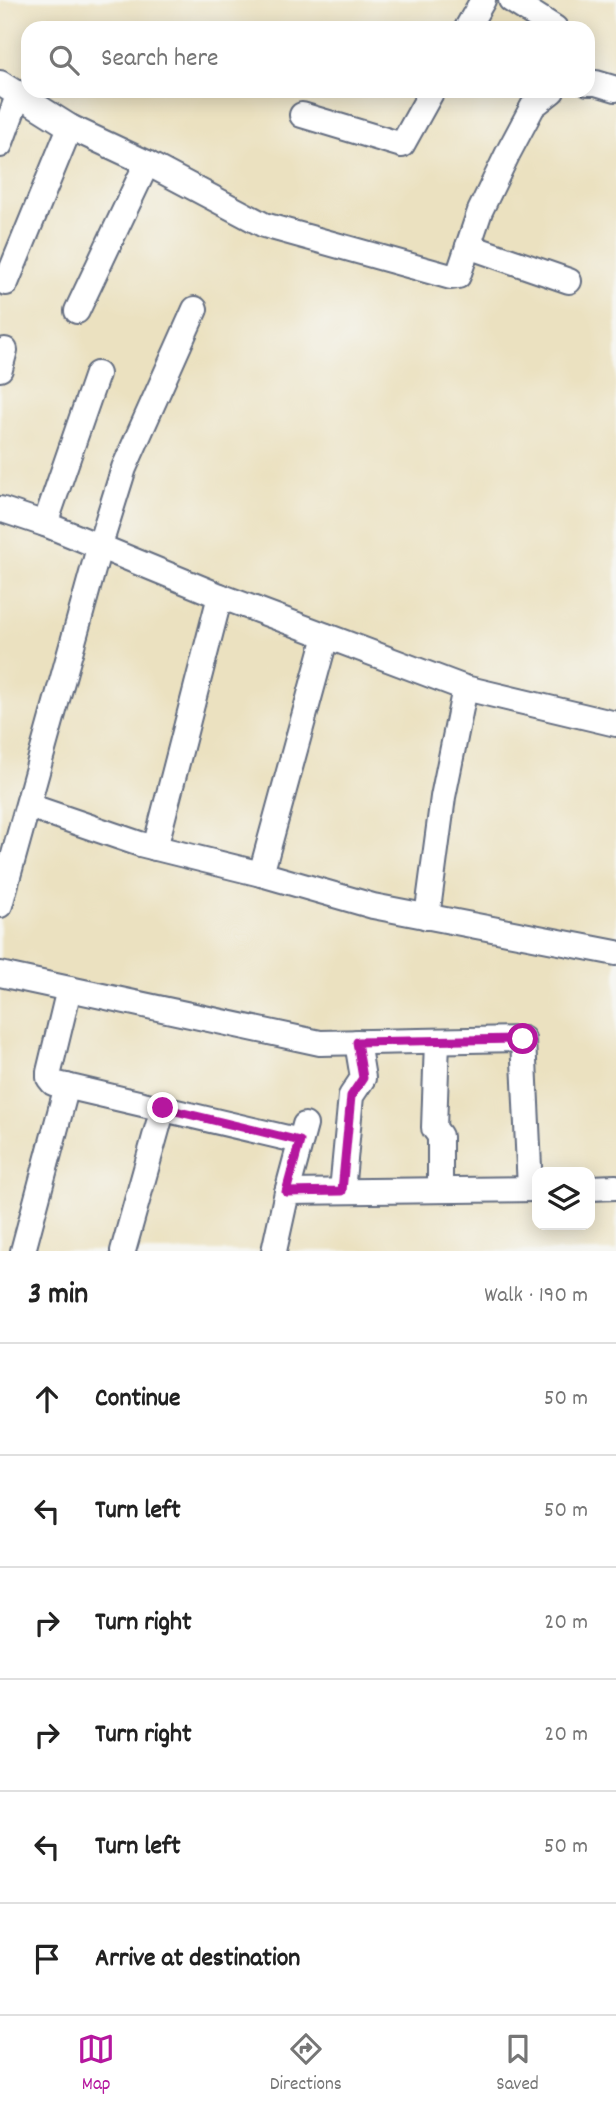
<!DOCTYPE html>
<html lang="en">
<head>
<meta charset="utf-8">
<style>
	body { margin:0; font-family:Dekko,sans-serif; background:#f2f2f2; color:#222 }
	.controls { position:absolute; right:21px; bottom:21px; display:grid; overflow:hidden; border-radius:14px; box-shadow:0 4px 18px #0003 }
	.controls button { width:63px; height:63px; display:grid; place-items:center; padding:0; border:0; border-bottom:2px solid #e0e0e0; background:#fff; color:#222; font:35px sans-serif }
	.stop { position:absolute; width:21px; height:21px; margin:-16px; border:5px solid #b5179e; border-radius:50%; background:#fff }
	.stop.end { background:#b5179e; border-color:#fff; box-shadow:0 2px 7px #0008 }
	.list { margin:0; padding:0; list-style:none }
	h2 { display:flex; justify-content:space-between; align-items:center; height:91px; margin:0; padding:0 28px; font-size:30px }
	h2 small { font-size:23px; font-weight:400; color:#767676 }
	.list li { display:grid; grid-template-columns:46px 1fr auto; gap:21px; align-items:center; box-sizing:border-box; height:112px; padding:0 28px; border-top:2px solid #e0e0e0 }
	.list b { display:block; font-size:26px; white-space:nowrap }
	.list em { font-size:23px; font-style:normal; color:#767676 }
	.icon { flex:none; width:38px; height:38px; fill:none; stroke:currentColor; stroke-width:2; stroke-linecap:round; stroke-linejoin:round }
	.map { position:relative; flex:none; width:616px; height:1251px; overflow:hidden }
	.search { position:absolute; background:#fff; box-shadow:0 4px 18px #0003; left:21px; right:21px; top:21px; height:77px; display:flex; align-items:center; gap:18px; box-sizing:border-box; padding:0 24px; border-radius:21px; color:#767676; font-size:26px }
	.sheet { height:763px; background:#fff }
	nav { display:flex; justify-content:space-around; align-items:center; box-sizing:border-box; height:98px; border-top:2px solid #e0e0e0; background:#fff; font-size:19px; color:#767676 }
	nav a { display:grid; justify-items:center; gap:4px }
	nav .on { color:#b5179e }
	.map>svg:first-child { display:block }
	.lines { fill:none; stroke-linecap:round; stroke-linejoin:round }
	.minor-casing { stroke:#646d80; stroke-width:28 }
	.minor { stroke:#fff; stroke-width:24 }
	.route { stroke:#b5179e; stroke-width:9 }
</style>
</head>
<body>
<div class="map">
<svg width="616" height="1251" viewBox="0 0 616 1251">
	<rect width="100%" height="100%" fill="#f6f6f2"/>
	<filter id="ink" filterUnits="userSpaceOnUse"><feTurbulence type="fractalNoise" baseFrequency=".0143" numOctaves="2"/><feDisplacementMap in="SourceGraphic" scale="14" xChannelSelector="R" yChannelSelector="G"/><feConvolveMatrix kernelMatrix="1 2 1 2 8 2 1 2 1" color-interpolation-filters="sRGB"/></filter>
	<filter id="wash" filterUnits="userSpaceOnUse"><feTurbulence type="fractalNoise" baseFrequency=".00686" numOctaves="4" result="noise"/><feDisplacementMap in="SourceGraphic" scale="28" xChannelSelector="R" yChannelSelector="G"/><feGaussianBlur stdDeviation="1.57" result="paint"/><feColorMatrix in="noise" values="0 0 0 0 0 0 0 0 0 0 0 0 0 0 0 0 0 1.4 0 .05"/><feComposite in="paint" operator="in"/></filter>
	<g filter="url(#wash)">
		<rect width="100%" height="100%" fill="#ebe1c0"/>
	</g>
	<g filter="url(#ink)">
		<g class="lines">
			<defs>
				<g id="minor">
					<path d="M511 0 555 28"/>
					<path d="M467 28 483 0"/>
					<path d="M0 83 70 127 147 163 264 225 451 277 458 276 480 211 508 153 533 106 552 91"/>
					<path d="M588 83H596L616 89"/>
					<path d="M302 115 402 145 432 91"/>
					<path d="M0 145 19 93"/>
					<path d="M468 246 569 281"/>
					<path d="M6 283 70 127"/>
					<path d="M77 311 147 163"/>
					<path d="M0 369 5 350"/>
					<path d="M0 509 45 524 220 596 465 688 616 724"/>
					<path d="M45 524 97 374"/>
					<path d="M29 806 140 844 261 874 373 906 616 953"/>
					<path d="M155 848 220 596"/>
					<path d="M261 874 326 636"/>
					<path d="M0 905 99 548 124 468 195 309"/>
					<path d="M427 917 443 797 465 688"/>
					<path d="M0 974 320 1043 523 1039 530 1189"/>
					<path d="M69 989 49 1072V1078L53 1083 300 1141"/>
					<path d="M437 1041 434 1128 440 1136V1190"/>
					<path d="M590 1188 616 1187"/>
					<path d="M342 1191 351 1096 363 1078 357 1042"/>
					<path d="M287 1192 305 1125"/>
					<path d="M23 1251 67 1086"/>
					<path d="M123 1251 163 1108"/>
					<path d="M274 1251 287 1192 537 1189"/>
				</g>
			</defs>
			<use href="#minor" class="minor-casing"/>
			<use href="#minor" class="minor"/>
		</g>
	</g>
	<g class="lines" filter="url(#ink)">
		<path class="route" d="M163 1108 300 1141 286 1192 342 1191 351 1096 363 1078 357 1042 523 1039"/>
	</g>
</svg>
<div class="controls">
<button><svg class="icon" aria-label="layers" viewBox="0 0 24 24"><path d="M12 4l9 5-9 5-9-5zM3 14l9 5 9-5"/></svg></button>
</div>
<div class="stop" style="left:523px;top:1039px"></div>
<div class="stop end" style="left:163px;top:1108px"></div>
<div class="search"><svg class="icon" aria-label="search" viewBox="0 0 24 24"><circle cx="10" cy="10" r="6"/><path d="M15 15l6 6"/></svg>Search here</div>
</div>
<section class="sheet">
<h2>3 min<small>Walk · 190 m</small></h2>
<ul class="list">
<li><svg class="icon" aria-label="ahead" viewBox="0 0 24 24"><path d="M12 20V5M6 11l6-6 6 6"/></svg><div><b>Continue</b></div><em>50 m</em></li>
<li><svg class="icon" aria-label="left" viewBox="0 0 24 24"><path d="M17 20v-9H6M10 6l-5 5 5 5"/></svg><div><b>Turn left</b></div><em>50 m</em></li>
<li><svg class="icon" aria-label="right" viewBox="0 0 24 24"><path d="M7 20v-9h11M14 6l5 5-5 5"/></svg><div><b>Turn right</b></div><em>20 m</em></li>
<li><svg class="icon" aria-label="right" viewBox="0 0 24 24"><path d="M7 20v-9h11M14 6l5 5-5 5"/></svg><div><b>Turn right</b></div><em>20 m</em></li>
<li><svg class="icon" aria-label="left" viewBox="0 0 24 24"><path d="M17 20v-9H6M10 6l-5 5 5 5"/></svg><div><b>Turn left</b></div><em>50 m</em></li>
<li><svg class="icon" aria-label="arrive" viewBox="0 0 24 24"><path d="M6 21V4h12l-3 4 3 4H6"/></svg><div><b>Arrive at destination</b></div></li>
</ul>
</section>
<nav>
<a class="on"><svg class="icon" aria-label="map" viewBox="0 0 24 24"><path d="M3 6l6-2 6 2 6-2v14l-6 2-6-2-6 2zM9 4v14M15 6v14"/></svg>Map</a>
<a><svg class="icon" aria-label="directions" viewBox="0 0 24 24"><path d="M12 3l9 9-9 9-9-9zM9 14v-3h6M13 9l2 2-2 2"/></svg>Directions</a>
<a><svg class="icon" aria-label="saved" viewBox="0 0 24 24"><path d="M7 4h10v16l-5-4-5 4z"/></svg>Saved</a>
</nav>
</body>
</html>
